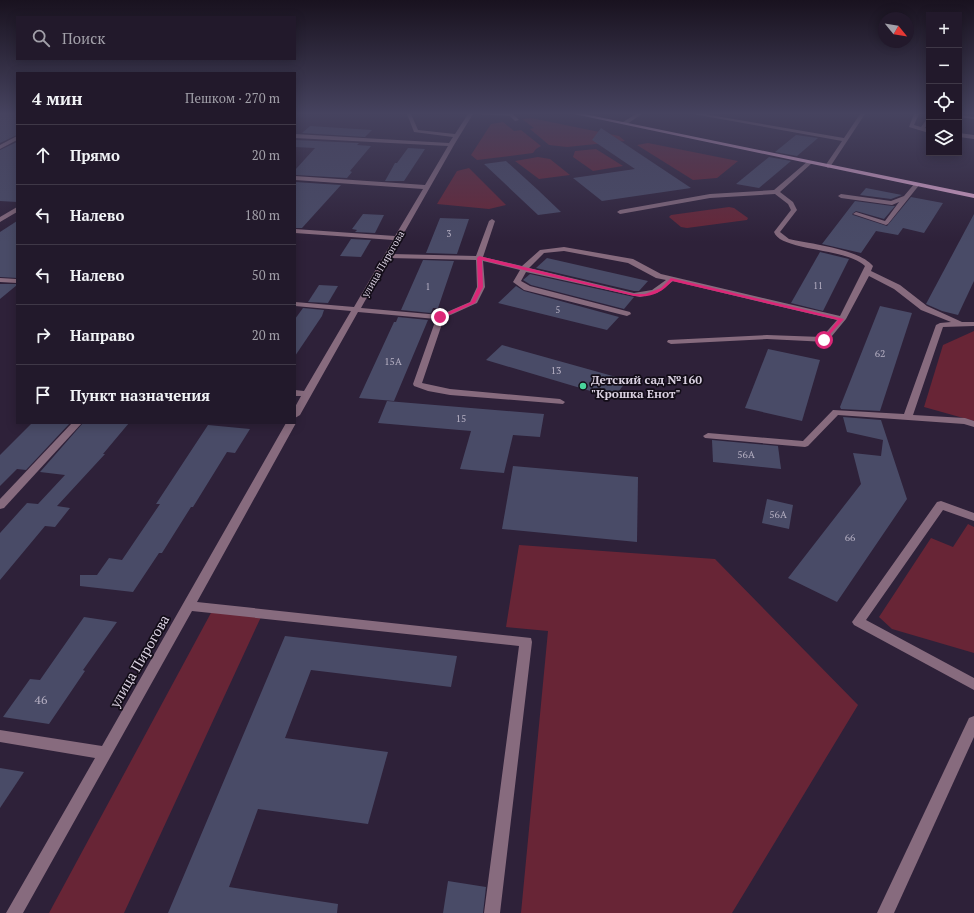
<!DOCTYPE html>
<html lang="ru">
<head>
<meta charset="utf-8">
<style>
	body { margin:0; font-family:"PT Serif",serif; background:#2e2637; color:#f1f3f6 }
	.controls { position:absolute; right:12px; top:12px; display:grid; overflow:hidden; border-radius:0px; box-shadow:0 2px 10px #0003 }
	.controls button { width:36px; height:36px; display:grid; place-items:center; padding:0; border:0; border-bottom:1px solid #3f3847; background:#22192b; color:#f1f3f6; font:20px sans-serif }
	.compass { position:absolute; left:878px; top:12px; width:36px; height:36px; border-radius:50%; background:#22192b; box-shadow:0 2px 10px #0003; rotate:120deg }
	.stop { position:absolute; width:12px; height:12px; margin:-9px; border:3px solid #db2777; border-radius:50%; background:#fff }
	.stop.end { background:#db2777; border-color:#fff; box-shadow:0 1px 4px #0008 }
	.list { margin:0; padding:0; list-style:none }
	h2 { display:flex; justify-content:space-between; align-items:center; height:52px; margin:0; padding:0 16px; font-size:17px }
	h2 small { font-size:13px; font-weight:400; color:#a2a0a9 }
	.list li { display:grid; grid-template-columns:26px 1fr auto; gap:12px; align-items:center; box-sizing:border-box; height:60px; padding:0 16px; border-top:1px solid #3f3847 }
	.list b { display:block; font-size:15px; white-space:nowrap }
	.list em { font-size:13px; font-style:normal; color:#a2a0a9 }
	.icon { flex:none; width:22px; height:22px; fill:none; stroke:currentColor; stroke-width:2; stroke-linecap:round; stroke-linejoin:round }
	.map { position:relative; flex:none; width:974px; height:913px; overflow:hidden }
	.search { position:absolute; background:#22192b; box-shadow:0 2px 10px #0003; left:16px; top:16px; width:280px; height:44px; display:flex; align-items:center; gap:10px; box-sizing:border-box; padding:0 14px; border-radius:0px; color:#a2a0a9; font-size:15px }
	.panel { position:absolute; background:#22192b; box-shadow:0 2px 10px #0003; left:16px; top:72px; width:280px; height:352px; border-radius:0px }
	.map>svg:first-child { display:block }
	.green { fill:#682536 }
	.building { fill:#494b67 }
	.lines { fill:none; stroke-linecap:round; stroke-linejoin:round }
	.minor { fill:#876b7e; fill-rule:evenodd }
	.major { fill:#e9aed6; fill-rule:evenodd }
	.route { fill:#db2777 }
	.poi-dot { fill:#49d49c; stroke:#130d18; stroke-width:1.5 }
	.labels { text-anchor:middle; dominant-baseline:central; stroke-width:3.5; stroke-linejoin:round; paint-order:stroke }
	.far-number-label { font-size:9px; fill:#b5afc2 }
	.far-street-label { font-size:10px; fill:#d9d0e0; stroke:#130d18 }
	.number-label { font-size:10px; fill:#b5afc2 }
	.poi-label { font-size:12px; font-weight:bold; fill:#d9d0e0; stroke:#130d18; text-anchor:start }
	.near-number-label { font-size:12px; fill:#b5afc2 }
	.near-street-label { font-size:14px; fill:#d9d0e0; stroke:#130d18 }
</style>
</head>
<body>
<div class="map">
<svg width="974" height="913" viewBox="0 0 974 913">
	<rect width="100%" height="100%" fill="#2e2139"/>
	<g class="green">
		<path d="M531 118 619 136 625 141 567 147 549 145 530 129 534 128 522 119Z"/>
		<path d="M503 122 514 131 521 130 541 146 536 149 533 153 477 160 471 155 491 124Z"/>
		<path d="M648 143 738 161 717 178 693 180 637 145Z"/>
		<path d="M596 149 623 166 593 171 573 157 575 151Z"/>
		<path d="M538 157 550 159 570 175 539 179 515 161Z"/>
		<path d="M469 168 506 205 489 209 437 204 457 171Z"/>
		<path d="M729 207 734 208 748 218 747 220 687 228 681 227 669 217 671 215Z"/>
		<path d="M974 331V421L924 407 943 345Z"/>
		<path d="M968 524 974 527V653L892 629 879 617 931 538 953 547Z"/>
		<path d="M519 545 715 559 858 705 732 913H521L548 631 506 627Z"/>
		<path d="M212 611 261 617 124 913H49Z"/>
	</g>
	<g class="building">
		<path d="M0 114H17V135L0 143Z"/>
		<path d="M310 126 372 130 365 137 302 133Z"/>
		<path d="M601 128 691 188 602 201 573 178 635 169 592 140Z"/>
		<path d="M796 135 818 138 797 156 775 152Z"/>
		<path d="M295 140 359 143 357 145 371 146 350 171 352 172 347 178 295 175V170L315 148 295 147Z"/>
		<path d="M17 142V202L0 201V150Z"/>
		<path d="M408 148 425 149 404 181H385L395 163H397Z"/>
		<path d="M769 157 791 161 759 188 736 184Z"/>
		<path d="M506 161 538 190 561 212 538 215 484 164Z"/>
		<path d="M295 182 341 185 302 228H295Z"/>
		<path d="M866 188 902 195 891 199 860 195Z"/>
		<path d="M911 197 943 203 924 233 903 228 898 235 876 231 861 253 822 244 855 201 892 206H895L884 219 856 211 852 214 853 215 887 226Z"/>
		<path d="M363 214 384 215 375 233 355 232 357 230 352 229Z"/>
		<path d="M974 214V281L958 315 942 311 926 304Z"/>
		<path d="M440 218 469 219 457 254 426 253Z"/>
		<path d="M17 221V278L0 277V232Z"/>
		<path d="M351 239 371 240 361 257 340 256Z"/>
		<path d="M820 252 849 259 823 311 791 303Z"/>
		<path d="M547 258 648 281 639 291H634L536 268Z"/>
		<path d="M423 260 454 261 438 308H433L431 313 401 310Z"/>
		<path d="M530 274 634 297 624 309 531 285 523 280Z"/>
		<path d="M0 284H17V285L0 299Z"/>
		<path d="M319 285 338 286 328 303 308 302Z"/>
		<path d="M516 286 524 291 619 317 607 330 498 303Z"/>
		<path d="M880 306 912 313 880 411 841 409 840 407Z"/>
		<path d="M303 308 324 310 322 316 295 356V319Z"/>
		<path d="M398 317 428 320 394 401 359 398 394 322H396Z"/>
		<path d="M502 345 627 380 614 398 486 360Z"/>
		<path d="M768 349 820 360 802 421 745 408Z"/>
		<path d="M387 401 544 414 540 437 513 435 504 473 460 469 471 431 378 423Z"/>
		<path d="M843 417 881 420 907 499 837 602 788 578 861 484 853 453 881 456 883 440 847 432Z"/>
		<path d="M32 423H70L26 470 17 469 0 486V455Z"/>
		<path d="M83 423H129L103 454H105L57 506 70 508 55 527 45 526 0 580V533L27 503 38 504 65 475 40 472Z"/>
		<path d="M208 425 250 429 235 453 227 452 193 507H191L162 553H159L133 592 80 586V575H97L109 558 122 560 160 504H156Z"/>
		<path d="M712 440 778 446 781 469 713 462Z"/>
		<path d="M513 466 638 477 637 542 502 529Z"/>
		<path d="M767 499 793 505 789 529 762 523Z"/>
		<path d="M84 617 117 622 83 670 85 671 49 724 3 717 30 679 40 680Z"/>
		<path d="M285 636 457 656 451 687 311 670 285 738 388 752 368 824 258 809 229 887 338 904 337 913H168Z"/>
		<path d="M0 768 24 772 0 808Z"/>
		<path d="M448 881 486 887 483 913H443Z"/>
	</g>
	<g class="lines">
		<g class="minor">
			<path d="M407 114H411L418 130 455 134 468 114H473L454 145 392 254 476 256 489 221 492 219 495 221 483 257 522 266 540 250 564 247 633 259 661 274 840 316 865 266C847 248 780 251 774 232L791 210 788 204 775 194 710 198 620 214 617 212 620 210 710 194 774 190 808 161H812V163L780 192 793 202 797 210 780 232 789 239C811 244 859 249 873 266L871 271 900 285 927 306 962 322H974V326L943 327 913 415 965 418 974 421V427L964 424 838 415 808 446 805 447 705 438 703 436 708 433 803 441 833 410 904 414 936 325 940 323 951 322 921 310 894 289 869 276 846 319 827 342 767 339 671 344 667 342 668 340 767 335 822 337 837 320 673 281 657 293 640 297 526 272 521 281 530 286 630 312 631 314 627 316 524 290 513 282 520 270 483 261 485 287 477 303 444 318 422 383 450 389 560 399 565 402 563 404 450 395 428 391 414 386 413 384 436 319 358 312 300 415 295 418V407L301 396H295V390L304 391 351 311 295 306V302L354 307 393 240 295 233V229L395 236 423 189 295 180V176L425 185 448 146 295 138V134L449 143 453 137 414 132ZM564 251 628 263 656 278 666 280 652 290 634 293 529 268 544 253ZM389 258 476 260 477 287 470 302 440 315 361 308Z"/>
			<path d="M476 114H513L519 120 515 121 510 116Z"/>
			<path d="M636 114H642L627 124H623V122Z"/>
			<path d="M693 114H704L844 138 860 114H865L830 167 828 168 825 166 842 141Z"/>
			<path d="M914 114H919L914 125 921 127 929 116V122L925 128 929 129V133L909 127Z"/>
			<path d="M959 115 974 117V119L959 117Z"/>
			<path d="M959 133 974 135V139L959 137Z"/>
			<path d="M17 136V140L0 149V145Z"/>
			<path d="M915 183 920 184 888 224 886 225 853 214 856 212 885 221 899 202 892 205 841 198 838 196 841 194 891 201 904 196Z"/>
			<path d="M17 207V212L0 222V217Z"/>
			<path d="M0 278 17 279V283L0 282Z"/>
			<path d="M295 422 296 423 197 602 531 638 532 642 500 913H484L519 646 192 611 23 913H6L95 758 0 742V730L102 746 286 423Z"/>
			<path d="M72 423H82L4 508 0 509V499Z"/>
			<path d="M941 501 974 513V521L943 510 866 620 974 678V690L854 625 852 622 937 502Z"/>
			<path d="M974 716V737L894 913H877L969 718Z"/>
		</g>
		<path class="major" d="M574 114H584L974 194V198Z"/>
	</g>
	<linearGradient id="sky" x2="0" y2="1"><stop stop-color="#19121f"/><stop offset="0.47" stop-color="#46435f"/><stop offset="1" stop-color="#46435f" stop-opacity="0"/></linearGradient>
	<rect width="974" height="242" fill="url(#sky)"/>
	<path class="route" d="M479 256 634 294H645L661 288 671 278 844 319 824 341 822 340 838 320 672 281C662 293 650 298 634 296L482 260 483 287 475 303 442 318H439V316L471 302 478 287 477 258Z"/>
	<circle class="poi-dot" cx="583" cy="386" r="4"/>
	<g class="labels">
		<g class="far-number-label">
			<text x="449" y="234">3</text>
			<text x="818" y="286">11</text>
			<text x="428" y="287">1</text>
			<text x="558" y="310">5</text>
		</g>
		<g class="far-street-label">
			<text transform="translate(383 264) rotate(-60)">улица Пирогова</text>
		</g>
		<g class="number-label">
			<text x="880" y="353">62</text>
			<text x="393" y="361">15А</text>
			<text x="556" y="370">13</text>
			<text x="461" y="418">15</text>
			<text x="746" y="454">56А</text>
			<text x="778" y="514">56А</text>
			<text x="850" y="537">66</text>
		</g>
		<g class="poi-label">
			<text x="591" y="379">Детский сад №160<tspan x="591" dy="14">"Крошка Енот"</tspan></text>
		</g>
		<g class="near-number-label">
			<text x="41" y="699">46</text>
		</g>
		<g class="near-street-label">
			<text transform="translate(139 661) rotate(-60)">улица Пирогова</text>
		</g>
	</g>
</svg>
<div class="controls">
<button>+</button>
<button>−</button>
<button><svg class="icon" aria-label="locate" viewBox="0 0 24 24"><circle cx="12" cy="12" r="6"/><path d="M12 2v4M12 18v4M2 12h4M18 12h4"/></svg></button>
<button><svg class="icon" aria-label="layers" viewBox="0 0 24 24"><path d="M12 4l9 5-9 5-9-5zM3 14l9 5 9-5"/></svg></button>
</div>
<svg class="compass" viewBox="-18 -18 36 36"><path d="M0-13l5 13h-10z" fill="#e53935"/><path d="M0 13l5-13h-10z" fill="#a2a0a9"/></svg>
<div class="stop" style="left:824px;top:340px"></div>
<div class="stop end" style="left:440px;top:317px"></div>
<div class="search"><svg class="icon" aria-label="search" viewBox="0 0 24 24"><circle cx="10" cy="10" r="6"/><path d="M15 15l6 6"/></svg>Поиск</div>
<section class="panel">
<h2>4 мин<small>Пешком · 270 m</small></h2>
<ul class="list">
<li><svg class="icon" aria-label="ahead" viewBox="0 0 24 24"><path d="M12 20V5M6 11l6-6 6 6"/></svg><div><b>Прямо</b></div><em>20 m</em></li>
<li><svg class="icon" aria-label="left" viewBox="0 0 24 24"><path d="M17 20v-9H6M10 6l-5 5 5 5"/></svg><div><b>Налево</b></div><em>180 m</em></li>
<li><svg class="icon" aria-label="left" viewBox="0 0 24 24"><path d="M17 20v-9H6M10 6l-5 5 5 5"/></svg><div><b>Налево</b></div><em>50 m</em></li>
<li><svg class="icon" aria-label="right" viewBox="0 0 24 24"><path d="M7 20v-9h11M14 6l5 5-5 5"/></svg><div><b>Направо</b></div><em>20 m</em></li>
<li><svg class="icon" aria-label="arrive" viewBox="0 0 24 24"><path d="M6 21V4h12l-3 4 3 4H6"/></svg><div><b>Пункт назначения</b></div></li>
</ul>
</section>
</div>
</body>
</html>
